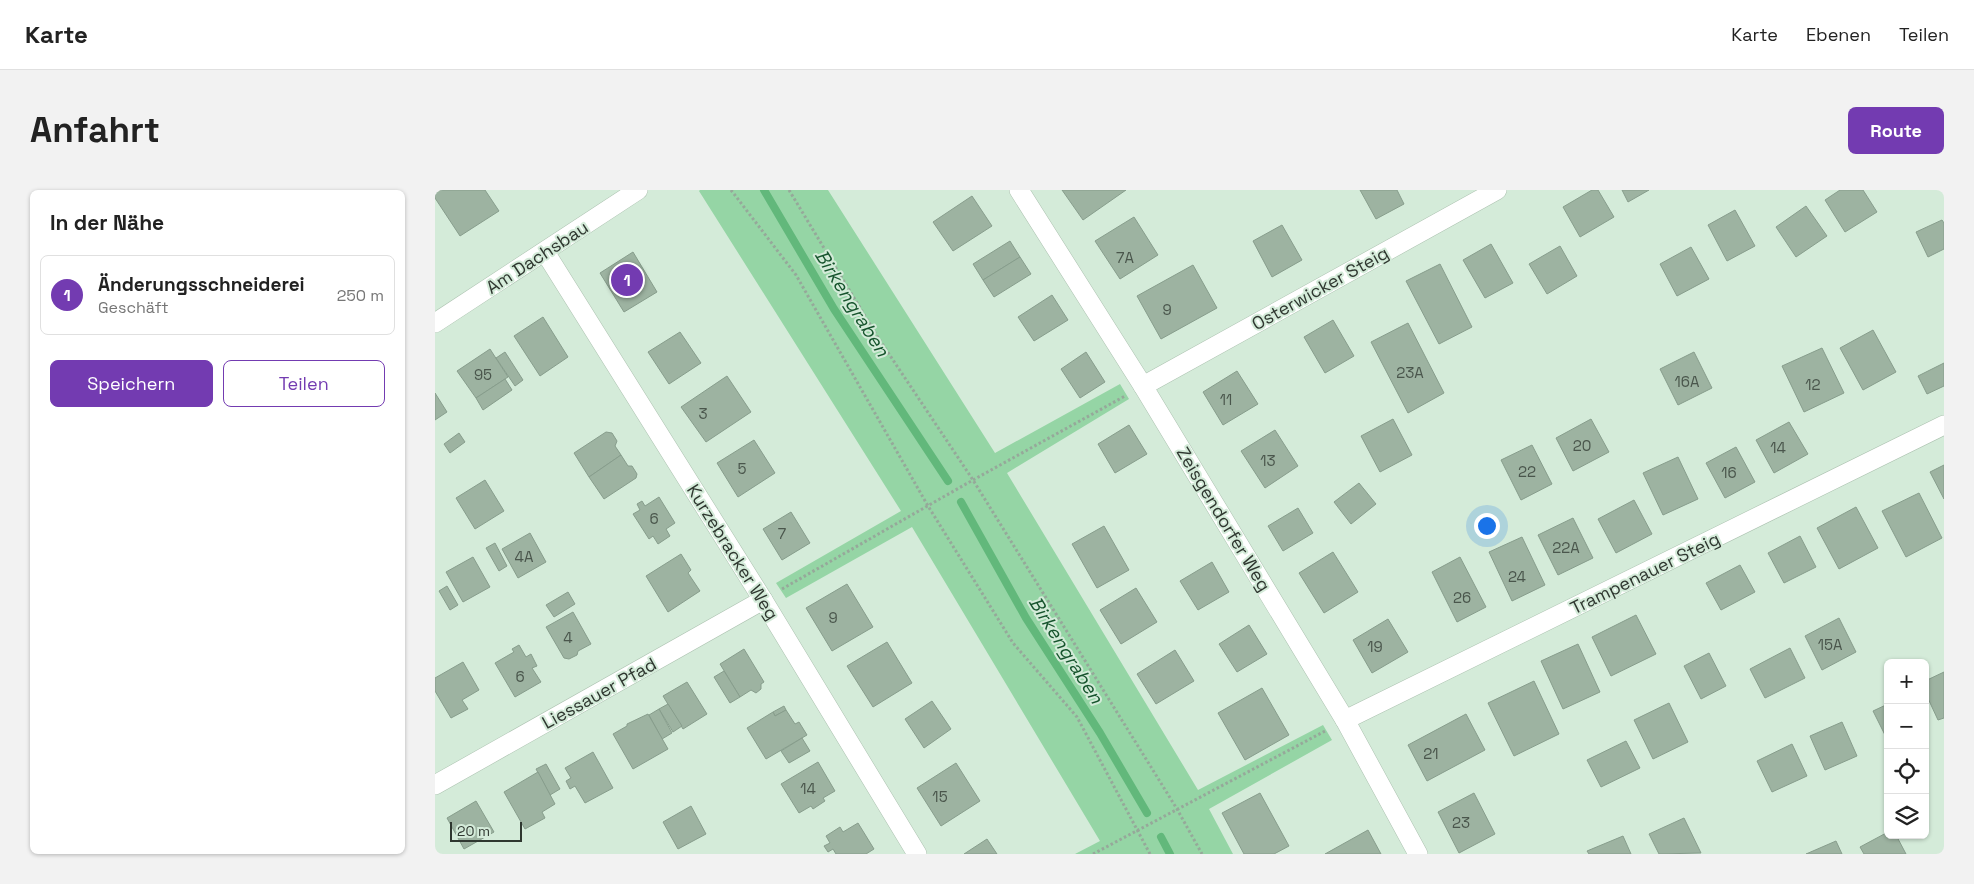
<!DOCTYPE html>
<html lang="de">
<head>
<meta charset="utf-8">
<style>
	body { margin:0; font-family:"Space Grotesk",sans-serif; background:#f2f2f2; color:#222 }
	.controls { position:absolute; right:15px; bottom:15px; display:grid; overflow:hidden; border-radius:8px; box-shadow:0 1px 4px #0004 }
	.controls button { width:45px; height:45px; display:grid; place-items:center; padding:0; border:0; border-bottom:1px solid #e0e0e0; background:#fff; color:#222; font:25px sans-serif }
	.scale { position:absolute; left:15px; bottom:12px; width:72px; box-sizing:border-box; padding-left:5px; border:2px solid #2f3730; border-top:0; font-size:14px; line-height:18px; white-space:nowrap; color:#2f3730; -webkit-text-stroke:4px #d4ebd9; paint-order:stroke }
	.you { position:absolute; left:1051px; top:335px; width:18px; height:18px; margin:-12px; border:4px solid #fff; border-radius:50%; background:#1a73e8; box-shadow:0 0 0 8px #1a73e833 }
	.badge { display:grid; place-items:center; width:32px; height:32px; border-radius:50%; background:#733bb1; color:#fff; font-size:16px; font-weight:700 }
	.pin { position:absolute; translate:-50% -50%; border:2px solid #fff; box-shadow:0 1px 5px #0006 }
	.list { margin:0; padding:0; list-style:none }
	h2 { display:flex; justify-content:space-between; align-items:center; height:65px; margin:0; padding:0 20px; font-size:21px }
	h2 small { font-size:16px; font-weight:400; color:#767676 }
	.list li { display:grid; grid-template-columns:32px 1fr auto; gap:15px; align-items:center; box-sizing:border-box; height:80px; margin:0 10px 10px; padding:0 10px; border:1px solid #e0e0e0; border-radius:8px }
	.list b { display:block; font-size:19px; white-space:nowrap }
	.list p { margin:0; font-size:16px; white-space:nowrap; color:#767676 }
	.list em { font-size:16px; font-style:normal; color:#767676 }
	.actions { display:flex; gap:10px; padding:15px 20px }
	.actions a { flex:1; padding:11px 0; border:1px solid #733bb1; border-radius:8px; text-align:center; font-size:18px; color:#733bb1 }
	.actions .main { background:#733bb1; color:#fff }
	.icon { flex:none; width:28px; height:28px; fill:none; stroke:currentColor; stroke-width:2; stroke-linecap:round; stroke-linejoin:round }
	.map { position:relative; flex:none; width:1509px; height:664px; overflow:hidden; border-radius:8px }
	header { display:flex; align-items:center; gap:30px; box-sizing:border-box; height:70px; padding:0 25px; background:#fff; border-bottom:1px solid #e0e0e0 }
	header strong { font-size:24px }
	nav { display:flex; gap:28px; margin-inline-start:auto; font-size:18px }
	.intro { display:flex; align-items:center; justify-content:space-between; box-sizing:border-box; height:120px; padding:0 30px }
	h1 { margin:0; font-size:35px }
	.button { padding:12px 22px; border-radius:8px; background:#733bb1; color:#fff; font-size:18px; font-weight:700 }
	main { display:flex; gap:30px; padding:0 30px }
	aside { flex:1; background:#fff; border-radius:8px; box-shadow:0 1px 4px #0004 }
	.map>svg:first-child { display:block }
	.green { fill:#95d5a5 }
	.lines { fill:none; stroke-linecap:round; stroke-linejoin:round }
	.stream { stroke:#62b87b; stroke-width:8 }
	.building { fill:#9db3a1; stroke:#879d8c }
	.minor-casing { stroke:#acc2b0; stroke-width:20 }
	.path { stroke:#96a89a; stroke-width:3; stroke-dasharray:2.5 2.5; stroke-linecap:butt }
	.minor { stroke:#fff; stroke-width:19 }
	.labels { text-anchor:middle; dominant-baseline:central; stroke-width:4; stroke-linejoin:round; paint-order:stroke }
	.number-label { font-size:15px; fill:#4a564c }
	.street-label { font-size:18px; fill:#2f3730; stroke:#d4ebd9 }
	.water-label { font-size:19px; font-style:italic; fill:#16542d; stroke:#d4ebd9 }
</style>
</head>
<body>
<header>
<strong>Karte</strong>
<nav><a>Karte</a><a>Ebenen</a><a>Teilen</a></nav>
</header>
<div class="intro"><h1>Anfahrt</h1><a class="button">Route</a></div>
<main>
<aside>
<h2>In der Nähe<small></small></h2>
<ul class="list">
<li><span class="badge">1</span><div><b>Änderungsschneiderei</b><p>Geschäft</p></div><em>250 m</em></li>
</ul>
<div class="actions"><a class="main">Speichern</a><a>Teilen</a></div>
</aside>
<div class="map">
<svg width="1509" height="664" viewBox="0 0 1509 664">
	<rect width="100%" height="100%" fill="#d4ebd9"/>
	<path class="green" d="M265 0H393L560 263 685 194 694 209 572 283 763 600 888 535 897 550 774 619 798 664H640L665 651 477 337 351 408 341 393 466 321 264 1Z"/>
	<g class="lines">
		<g class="stream">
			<path d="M329 0 399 119 513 291"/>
			<path d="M526 312 591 428 665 543 712 623"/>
			<path d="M726 647 735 664"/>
		</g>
	</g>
	<g class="building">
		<path d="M1 0H50L64 21 25 46 0 8Z"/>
		<path d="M627 0H691L648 30Z"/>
		<path d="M925 0H962L969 14 941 29Z"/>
		<path d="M1157 0H1163L1179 27 1145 47 1128 17Z"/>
		<path d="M1187 0H1214L1193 12Z"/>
		<path d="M1405 0H1428L1442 22 1410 42 1390 10Z"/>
		<path d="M537 6 557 36 518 61 498 32Z"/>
		<path d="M1371 16 1392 46 1361 67 1341 37Z"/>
		<path d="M1300 20 1320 56 1292 71 1273 35Z"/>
		<path d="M699 27 723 65 685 89 660 51Z"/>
		<path d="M1507 30 1509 33V59L1493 67 1481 42Z"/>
		<path d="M847 35 867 70 837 87 818 51Z"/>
		<path d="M575 51 585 67 548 90 538 74Z"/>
		<path d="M1056 54 1078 93 1050 108 1028 70Z"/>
		<path d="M1125 56 1142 86 1112 104 1094 74Z"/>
		<path d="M1256 57 1274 89 1242 106 1225 74Z"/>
		<path d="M198 62 222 102 189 122 165 83Z"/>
		<path d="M585 67 596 84 559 107 548 90Z"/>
		<path d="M1005 74 1037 137 1004 154 971 91Z"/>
		<path d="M758 75 782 118 726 149 702 106Z"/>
		<path d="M617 105 633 130 599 151 583 127Z"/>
		<path d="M108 127 133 167 105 186 79 146Z"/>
		<path d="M898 130 919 166 890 183 869 147Z"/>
		<path d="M973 133 1009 203 973 223 936 152Z"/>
		<path d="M1438 140 1461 182 1428 200 1405 158Z"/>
		<path d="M245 142 266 173 234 194 213 162Z"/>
		<path d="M1387 158 1409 203 1369 222 1347 176Z"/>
		<path d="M55 159 73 187 41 208 22 181Z"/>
		<path d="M70 162 88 190 80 196 61 168Z"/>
		<path d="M651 162 670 192 645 208 626 179Z"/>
		<path d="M1259 162 1277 198 1243 215 1225 179Z"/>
		<path d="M1509 173V196L1492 204 1483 186Z"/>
		<path d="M802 181 823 214 788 235 768 202Z"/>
		<path d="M292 186 316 222 271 252 246 217Z"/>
		<path d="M70 189 77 200 48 220 41 208Z"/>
		<path d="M0 203 12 222 0 230Z"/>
		<path d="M958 229 977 265 945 282 926 246Z"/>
		<path d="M1156 229 1174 262 1138 281 1121 248Z"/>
		<path d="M1354 232 1373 264 1339 283 1321 250Z"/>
		<path d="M694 235 712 264 680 283 663 254Z"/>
		<path d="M840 240 863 276 830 298 806 261Z"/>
		<path d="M171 242 177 243 182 251 180 256 186 265 154 287 139 263Z"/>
		<path d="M24 243 30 252 15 263 9 254Z"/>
		<path d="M319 250 340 283 303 307 282 273Z"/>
		<path d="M1097 255 1117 294 1086 310 1066 270Z"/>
		<path d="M1301 257 1320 292 1290 308 1271 273Z"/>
		<path d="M186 265 193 276H197L202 284 201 288 169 309 154 287Z"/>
		<path d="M1243 267 1263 309 1228 325 1208 283Z"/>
		<path d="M1509 275V309L1495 282Z"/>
		<path d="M50 290 69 321 40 339 21 308Z"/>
		<path d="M924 293 941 314 916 334 899 312Z"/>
		<path d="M1484 303 1507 348 1471 367 1447 321Z"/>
		<path d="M224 307 240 333 231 339 235 346 223 354 218 346 214 349 198 324 205 320 202 314 207 311 210 316Z"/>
		<path d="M1199 310 1217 344 1181 363 1163 329Z"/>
		<path d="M1421 317 1443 358 1404 379 1382 338Z"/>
		<path d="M863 318 878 343 848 361 833 336Z"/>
		<path d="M356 322 375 353 347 370 328 339Z"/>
		<path d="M1138 328 1158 368 1123 385 1103 345Z"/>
		<path d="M669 336 694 380 662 398 637 354Z"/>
		<path d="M95 343 111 372 83 388 67 359Z"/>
		<path d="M1365 346 1381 377 1349 393 1333 363Z"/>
		<path d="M1087 347 1110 395 1077 411 1054 362Z"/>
		<path d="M60 353 72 376 64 381 51 358Z"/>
		<path d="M898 362 923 402 889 423 864 383Z"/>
		<path d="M246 364 256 380 253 383 265 401 233 422 211 386Z"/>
		<path d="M38 367 55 397 28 412 11 382Z"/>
		<path d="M1025 367 1051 417 1022 432 997 382Z"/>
		<path d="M777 372 794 402 763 420 745 391Z"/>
		<path d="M1305 375 1320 402 1286 420 1271 393Z"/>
		<path d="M412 394 438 437 397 461 371 418Z"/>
		<path d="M12 396 23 415 15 420 4 401Z"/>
		<path d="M701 398 722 432 686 454 665 420Z"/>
		<path d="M133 402 140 414 119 427 111 415Z"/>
		<path d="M138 422 156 454 143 461 142 465 134 469 129 468 111 437Z"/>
		<path d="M1201 425 1221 464 1176 486 1157 447Z"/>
		<path d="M1404 428 1421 462 1387 480 1370 446Z"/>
		<path d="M953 429 973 462 937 483 918 450Z"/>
		<path d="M814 435 832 464 802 482 784 454Z"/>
		<path d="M452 452 477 493 438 517 412 476Z"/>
		<path d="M1143 454 1165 502 1128 519 1106 471Z"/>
		<path d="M84 455 91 467 96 464 102 476 97 478 106 492 80 507 60 473 79 462 77 459Z"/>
		<path d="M1355 458 1370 488 1330 508 1315 479Z"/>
		<path d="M309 459 329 492 326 494V499L321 503 316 500 305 507 285 474Z"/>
		<path d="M740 460 759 491 721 514 702 484Z"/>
		<path d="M1274 463 1291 496 1266 509 1249 476Z"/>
		<path d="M28 472 44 500 27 510 33 519 16 528 0 501V488Z"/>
		<path d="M289 481 305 507 295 513 279 487Z"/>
		<path d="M1509 482V528L1503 530 1490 502V491Z"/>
		<path d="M1099 491 1124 544 1079 566 1053 513Z"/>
		<path d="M252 492 272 524 248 539 228 506Z"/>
		<path d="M827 498 854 545 810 570 783 523Z"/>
		<path d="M497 511 516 539 489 558 470 529Z"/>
		<path d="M1234 513 1253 552 1218 569 1199 530Z"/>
		<path d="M233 514 247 536 238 542 224 519Z"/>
		<path d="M1453 514V551L1438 521Z"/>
		<path d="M349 516 351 520 340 526 338 522Z"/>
		<path d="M224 519 237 543 227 549 214 525Z"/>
		<path d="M351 520 360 534 364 532 372 545 331 569 312 538 338 522 340 526Z"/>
		<path d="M213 524 233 559 198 579 178 544 192 536V534Z"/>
		<path d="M1031 524 1050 560 992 591 973 555Z"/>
		<path d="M1407 532 1422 566 1390 580 1375 546Z"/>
		<path d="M367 548 375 561 354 573 346 561Z"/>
		<path d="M1191 551 1205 578 1166 597 1152 570Z"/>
		<path d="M1357 554 1372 586 1337 602 1322 571Z"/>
		<path d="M158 562 178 598 150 613 140 596 135 599 131 591 136 588 130 578Z"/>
		<path d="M383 572 400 601 388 608 390 611 378 619 376 616 364 623 346 594Z"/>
		<path d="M521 573 545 611 506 636 482 598Z"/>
		<path d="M111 574 125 599 115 605 101 579Z"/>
		<path d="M103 582 120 614 107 622 110 628 90 639 69 602Z"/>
		<path d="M825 603 854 656 839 664H809L787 623Z"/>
		<path d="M1039 603 1060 644 1024 663 1003 622Z"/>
		<path d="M41 611 59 642 29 659 12 628Z"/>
		<path d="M256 616 271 644 243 659 228 632Z"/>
		<path d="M1249 628 1266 663 1224 664 1214 644Z"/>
		<path d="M423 633 439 659 431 664H401L398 659 393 662 389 656 395 653 391 646 405 637 408 642Z"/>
		<path d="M933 640 946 664H890Z"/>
		<path d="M1453 642V645H1461L1471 664H1429L1425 657Z"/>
		<path d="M1188 646 1196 664H1154L1152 661Z"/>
		<path d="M552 649 562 664H529Z"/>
		<path d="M1401 651 1407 664H1371Z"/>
	</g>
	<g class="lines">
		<defs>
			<g id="minor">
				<path d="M584 0 708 196 910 530 983 664"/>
				<path d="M110 62 328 410 482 664"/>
				<path d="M0 133 203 0"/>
				<path d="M708 196 1062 0"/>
				<path d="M910 530 1509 235"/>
				<path d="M0 595 328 410"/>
			</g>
		</defs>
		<use href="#minor" class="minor-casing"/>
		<g class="path">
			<path d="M296 0 361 85 493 316 578 453 642 527 715 664"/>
			<path d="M354 0 442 146 538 290 742 619 767 664"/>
			<path d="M347 399 538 290 690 206"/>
			<path d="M658 664 892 540"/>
		</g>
		<use href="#minor" class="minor"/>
	</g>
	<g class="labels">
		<g class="number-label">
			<text x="690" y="67">7A</text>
			<text x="732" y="119">9</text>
			<text x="975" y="182">23A</text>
			<text x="48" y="184">95</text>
			<text x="1252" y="191">16A</text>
			<text x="1378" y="194">12</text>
			<text x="791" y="209">11</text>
			<text x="268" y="223">3</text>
			<text x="1147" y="255">20</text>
			<text x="1343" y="257">14</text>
			<text x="833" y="270">13</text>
			<text x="307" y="278">5</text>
			<text x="1092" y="281">22</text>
			<text x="1294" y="282">16</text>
			<text x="219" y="328">6</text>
			<text x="347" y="343">7</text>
			<text x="1131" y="357">22A</text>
			<text x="89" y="366">4A</text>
			<text x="1082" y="386">24</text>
			<text x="1027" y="407">26</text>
			<text x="398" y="427">9</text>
			<text x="133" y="447">4</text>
			<text x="1395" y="454">15A</text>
			<text x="940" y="456">19</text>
			<text x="85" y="486">6</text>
			<text x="996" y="563">21</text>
			<text x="373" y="598">14</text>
			<text x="505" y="606">15</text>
			<text x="1026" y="632">23</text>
		</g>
		<g class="street-label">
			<text transform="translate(102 67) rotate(-33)">Am Dachsbau</text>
			<text transform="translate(885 98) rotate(-29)">Osterwicker Steig</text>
			<text transform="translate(789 329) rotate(59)">Zeisgendorfer Weg</text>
			<text transform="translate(298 362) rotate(58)">Kurzebracker Weg</text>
			<text transform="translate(1210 383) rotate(-26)">Trampenauer Steig</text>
			<text transform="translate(164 503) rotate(-29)">Liessauer Pfad</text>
		</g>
		<g class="water-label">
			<text transform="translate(417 113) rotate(58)">Birkengraben</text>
			<text transform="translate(631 460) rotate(58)">Birkengraben</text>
		</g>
	</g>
</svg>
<div class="controls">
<button>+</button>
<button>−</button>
<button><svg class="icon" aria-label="locate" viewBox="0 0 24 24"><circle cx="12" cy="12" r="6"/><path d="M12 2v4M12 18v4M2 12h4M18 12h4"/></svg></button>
<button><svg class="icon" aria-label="layers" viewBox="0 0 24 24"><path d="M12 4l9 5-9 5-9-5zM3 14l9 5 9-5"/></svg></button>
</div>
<div class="scale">20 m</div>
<div class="you"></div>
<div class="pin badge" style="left:192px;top:90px">1</div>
</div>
</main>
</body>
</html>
